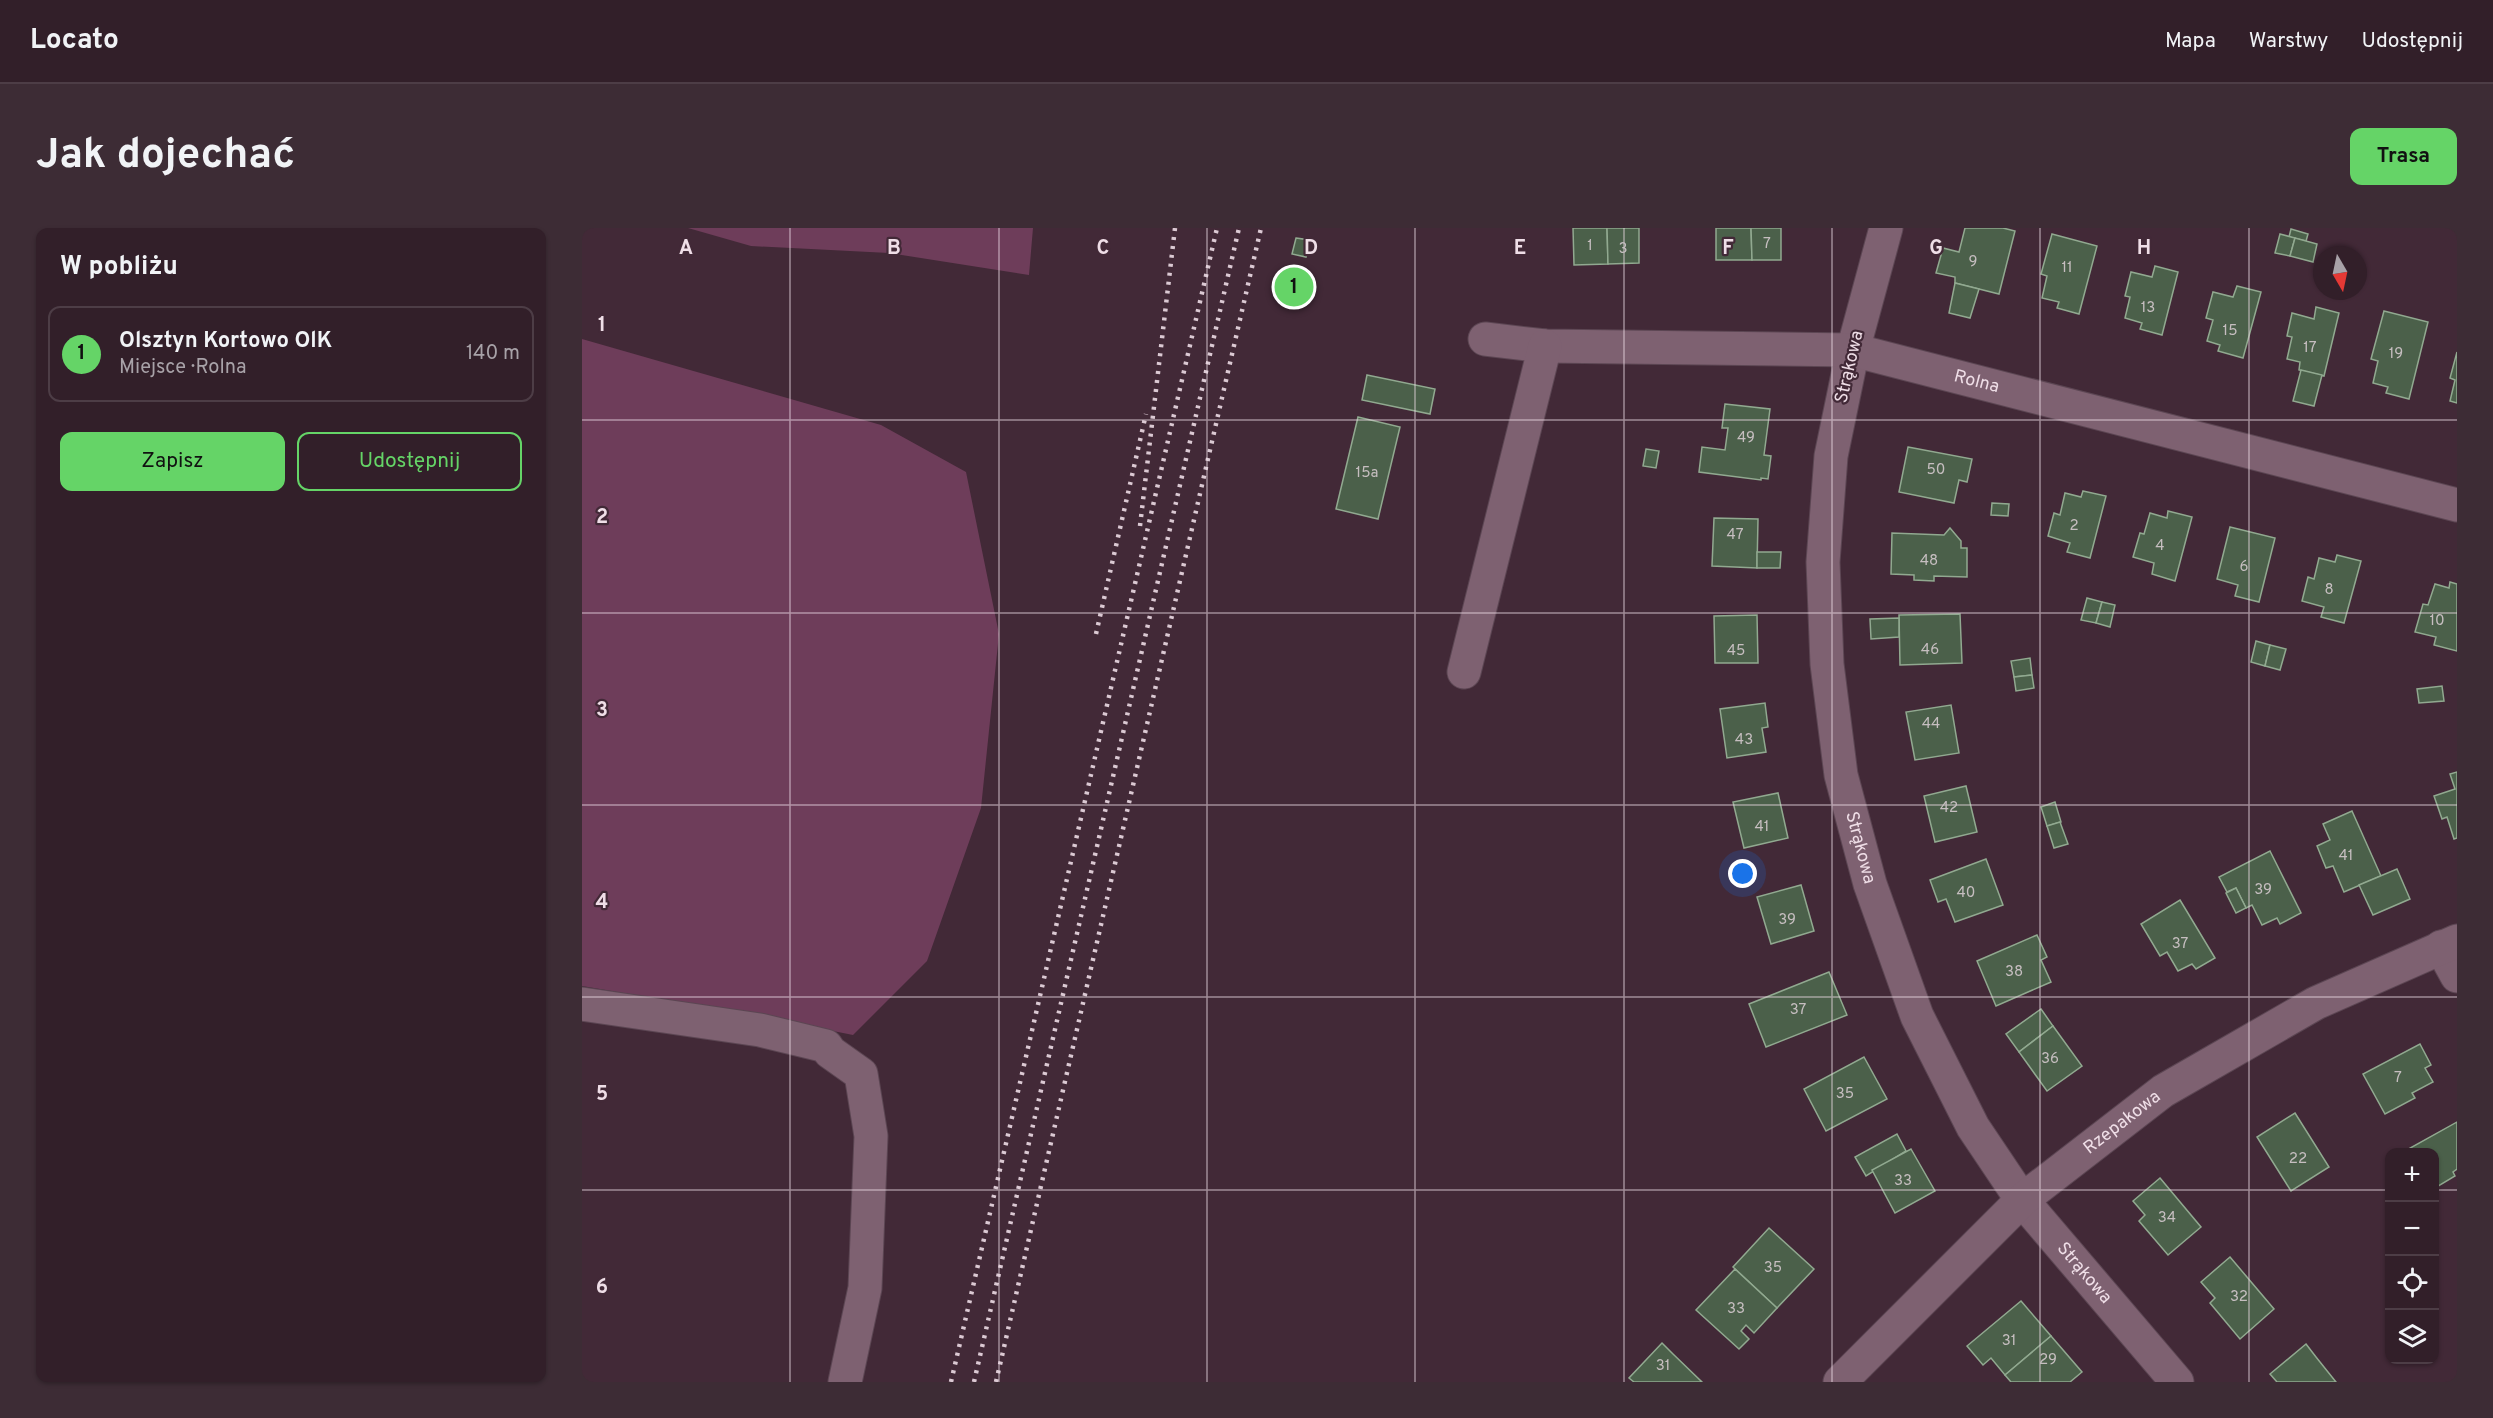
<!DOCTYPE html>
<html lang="pl">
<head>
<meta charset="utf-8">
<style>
	body { margin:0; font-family:Overpass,sans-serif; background:#3d2c35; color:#f1f3f6 }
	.controls { position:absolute; right:18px; bottom:18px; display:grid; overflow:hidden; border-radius:12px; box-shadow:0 2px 4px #0004 }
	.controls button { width:54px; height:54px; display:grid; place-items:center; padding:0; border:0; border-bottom:2px solid #4d3d46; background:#321f29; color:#f1f3f6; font:30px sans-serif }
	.compass { position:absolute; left:1731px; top:18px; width:54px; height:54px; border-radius:50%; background:#321f29; box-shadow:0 2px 4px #0004; rotate:171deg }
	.you { position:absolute; left:1161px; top:646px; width:21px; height:21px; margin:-15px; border:4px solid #fff; border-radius:50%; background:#1a73e8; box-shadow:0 0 0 9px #1a73e833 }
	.badge { display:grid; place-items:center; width:39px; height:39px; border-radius:50%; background:#65d467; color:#111; font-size:20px; font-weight:700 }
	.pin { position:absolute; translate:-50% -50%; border:3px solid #fff; box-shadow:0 2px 6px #0006 }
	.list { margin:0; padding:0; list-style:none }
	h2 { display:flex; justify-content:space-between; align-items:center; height:78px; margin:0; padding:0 24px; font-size:26px }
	h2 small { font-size:20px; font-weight:400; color:#a8a2a8 }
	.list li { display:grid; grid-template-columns:39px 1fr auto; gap:18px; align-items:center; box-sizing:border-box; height:96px; margin:0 12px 12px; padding:0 12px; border:2px solid #4d3d46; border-radius:12px }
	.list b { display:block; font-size:22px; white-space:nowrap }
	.list p { margin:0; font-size:20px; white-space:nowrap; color:#a8a2a8 }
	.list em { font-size:20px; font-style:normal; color:#a8a2a8 }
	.actions { display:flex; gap:12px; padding:18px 24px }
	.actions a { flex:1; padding:14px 0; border:2px solid #65d467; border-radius:12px; text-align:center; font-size:21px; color:#65d467 }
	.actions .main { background:#65d467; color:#111 }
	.icon { flex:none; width:33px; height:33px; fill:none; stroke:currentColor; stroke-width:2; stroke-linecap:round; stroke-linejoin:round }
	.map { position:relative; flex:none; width:1875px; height:1154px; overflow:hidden; border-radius:12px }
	header { display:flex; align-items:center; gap:36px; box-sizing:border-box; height:84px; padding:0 30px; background:#321f29; border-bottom:2px solid #4d3d46 }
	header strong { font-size:28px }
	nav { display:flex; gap:33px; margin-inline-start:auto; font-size:21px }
	.intro { display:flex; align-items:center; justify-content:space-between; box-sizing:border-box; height:144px; padding:0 36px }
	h1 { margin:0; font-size:42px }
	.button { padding:15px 27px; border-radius:12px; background:#65d467; color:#111; font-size:21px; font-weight:700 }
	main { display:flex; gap:36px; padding:0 36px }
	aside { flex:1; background:#321f29; border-radius:12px; box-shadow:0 2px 4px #0004 }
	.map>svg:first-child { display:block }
	.green { fill:#6e3d5a }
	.building { fill:#4b604a; stroke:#91a990; stroke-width:1.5 }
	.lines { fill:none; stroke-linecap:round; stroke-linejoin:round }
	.minor-casing { stroke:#5c4653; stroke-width:35 }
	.minor { stroke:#7e6171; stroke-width:33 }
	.rail { stroke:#dbc9d3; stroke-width:4.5; stroke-dasharray:3 6; stroke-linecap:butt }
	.grid { fill:none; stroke:#efdee7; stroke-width:1.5; stroke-opacity:0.55 }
	.labels { text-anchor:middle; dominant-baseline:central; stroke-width:4.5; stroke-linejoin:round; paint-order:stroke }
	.number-label { font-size:15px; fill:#c6bec0 }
	.street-label { font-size:18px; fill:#efdee7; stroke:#422937 }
	.grid-label { font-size:20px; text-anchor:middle; font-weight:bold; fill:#efdee7; stroke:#422937; stroke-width:4.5; stroke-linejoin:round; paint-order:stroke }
</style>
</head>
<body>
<header>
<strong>Locato</strong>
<nav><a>Mapa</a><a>Warstwy</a><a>Udostępnij</a></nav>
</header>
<div class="intro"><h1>Jak dojechać</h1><a class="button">Trasa</a></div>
<main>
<aside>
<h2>W pobliżu<small></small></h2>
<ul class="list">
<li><span class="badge">1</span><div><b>Olsztyn Kortowo OlK</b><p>Miejsce · Rolna</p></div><em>140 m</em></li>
</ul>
<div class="actions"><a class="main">Zapisz</a><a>Udostępnij</a></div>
</aside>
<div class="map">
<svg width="1875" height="1154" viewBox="0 0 1875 1154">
	<rect width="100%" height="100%" fill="#422937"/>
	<g class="green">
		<path d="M106 0H451L447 47 307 25 169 18Z"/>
		<path d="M0 111 299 197 384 244 417 406 399 580 345 733 271 807 166 786 0 758Z"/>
	</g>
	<g class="building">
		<path d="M991 0H1025L1026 36 992 37Z"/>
		<path d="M1025 0H1057V35L1026 36Z"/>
		<path d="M1134 0H1169L1170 32H1134Z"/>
		<path d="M1169 0H1199V32H1170Z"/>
		<path d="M1383 0H1421L1433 3 1417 66 1373 55V49L1354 45 1361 20 1377 24Z"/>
		<path d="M1709 1 1726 6 1724 13 1707 9Z"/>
		<path d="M1470 6 1515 18 1497 86 1475 80 1477 74 1460 70 1465 48 1459 46Z"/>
		<path d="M1698 6 1713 10 1708 28 1693 25Z"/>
		<path d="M714 10 728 12 724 29 710 26Z"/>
		<path d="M1713 10 1735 16 1731 34 1708 28Z"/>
		<path d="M708 38 722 41 715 80 701 77Z"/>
		<path d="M1573 38 1596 44 1580 107 1558 101 1560 95 1543 90 1548 69 1543 68 1549 44 1570 49Z"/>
		<path d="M1373 55 1397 61 1388 90 1367 85Z"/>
		<path d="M1655 58 1679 64 1661 130 1636 123 1638 117 1625 113 1631 92 1624 90 1631 64 1651 69Z"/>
		<path d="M1734 79 1757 85 1742 148 1717 142 1718 134 1705 131 1710 109 1705 108 1710 85 1732 91Z"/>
		<path d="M1802 83 1846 94 1827 171 1804 165 1806 159 1791 155 1796 133 1789 131Z"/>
		<path d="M1875 124V175L1868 173 1873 152 1868 150Z"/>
		<path d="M1719 142 1740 147 1732 178 1711 173Z"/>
		<path d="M785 147 853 161 848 186 780 172Z"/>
		<path d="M1143 176 1188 181 1182 227 1189 228 1186 251 1179 250V252L1117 244 1120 219 1143 222 1146 200H1140Z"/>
		<path d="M776 189 818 199 796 291 754 281Z"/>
		<path d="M1326 219 1390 231 1385 254 1377 252 1372 275 1317 264Z"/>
		<path d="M1064 221 1077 223 1074 240 1061 238Z"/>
		<path d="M1501 263 1524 268 1508 330 1485 324 1488 315 1466 308 1472 285 1478 287 1483 265 1499 269Z"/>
		<path d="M1410 275 1427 276 1426 288 1409 287Z"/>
		<path d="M1586 283 1610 289 1593 353 1570 346 1572 335 1551 329 1558 305 1562 306 1568 285 1585 290Z"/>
		<path d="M1132 290 1176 291 1175 340 1130 338Z"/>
		<path d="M1648 299 1693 310 1677 374 1653 368 1656 357 1635 351Z"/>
		<path d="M1368 300 1379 313V320H1385V349L1352 348V353L1332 352V347L1309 346 1310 305 1362 307Z"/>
		<path d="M1175 324H1199L1198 340H1175Z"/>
		<path d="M1755 327 1779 333 1762 395 1739 389 1742 379 1720 373 1726 349 1732 351 1737 330 1753 334Z"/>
		<path d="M1868 354 1875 356V423L1852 417 1854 409 1833 404 1841 376 1846 377 1853 356 1867 360Z"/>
		<path d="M1505 370 1520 374 1514 395 1499 392Z"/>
		<path d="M1520 374 1533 377 1528 399 1514 395Z"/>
		<path d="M1378 386 1380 435 1318 437 1317 387Z"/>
		<path d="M1175 387 1176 435H1133L1132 388Z"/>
		<path d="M1317 390V409L1289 411 1288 391Z"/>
		<path d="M1674 413 1688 417 1683 438 1669 434Z"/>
		<path d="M1688 417 1704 421 1698 442 1683 438Z"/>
		<path d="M1448 430 1450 447 1432 449 1429 433Z"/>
		<path d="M1450 447 1452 460 1434 463 1432 449Z"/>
		<path d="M1860 458 1862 473 1837 475 1835 461Z"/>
		<path d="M1183 475 1186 499 1180 500 1184 524 1145 530 1138 481Z"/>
		<path d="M1369 477 1377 525 1333 532 1324 484Z"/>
		<path d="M1875 544V610L1872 611 1865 589 1860 591 1852 568 1873 561 1868 546Z"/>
		<path d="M1384 558 1395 604 1353 614 1342 568Z"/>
		<path d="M1196 565 1206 610 1162 620 1151 574Z"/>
		<path d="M1473 574 1479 594 1465 598 1459 579Z"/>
		<path d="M1770 583 1799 648 1762 664 1751 638 1744 640 1735 618 1748 612 1741 596Z"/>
		<path d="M1478 594 1486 616 1472 620 1465 598Z"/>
		<path d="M1688 623 1719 685 1698 696 1695 690 1680 697 1670 677 1664 680 1654 660 1645 664 1637 649Z"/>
		<path d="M1404 631 1421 677 1373 694 1364 671 1356 674 1348 652Z"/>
		<path d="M1815 641 1828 671 1791 687 1777 657Z"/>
		<path d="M1219 657 1232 703 1189 716 1175 669Z"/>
		<path d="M1654 660 1664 680 1654 685 1644 665Z"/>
		<path d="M1598 672 1633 730 1614 741 1610 736 1596 743 1585 724 1578 728 1559 696Z"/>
		<path d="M1455 707 1465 729 1459 732 1469 754 1414 778 1395 733Z"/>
		<path d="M1247 744 1265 787 1184 819 1167 776Z"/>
		<path d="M1459 781 1471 798 1437 824 1424 806Z"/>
		<path d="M1471 798 1500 838 1465 863 1437 824Z"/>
		<path d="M1838 816 1849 837 1843 840 1851 854 1830 865 1833 870 1803 886 1781 846Z"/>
		<path d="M1282 829 1305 871 1244 903 1222 861Z"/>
		<path d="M1713 885 1747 939 1709 963 1675 909Z"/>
		<path d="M1875 894V941L1871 944 1873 948 1853 960 1852 924H1821Z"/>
		<path d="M1315 906 1324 923 1284 948 1273 929Z"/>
		<path d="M1329 921 1353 963 1313 985 1290 942Z"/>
		<path d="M1578 950 1619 999 1586 1027 1557 993 1563 987 1551 973Z"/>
		<path d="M1187 1000 1232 1041 1195 1080 1151 1039Z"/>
		<path d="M1648 1029 1692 1081 1658 1111 1628 1075 1633 1070 1619 1054Z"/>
		<path d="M1153 1041 1195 1080 1172 1105 1164 1097 1159 1103 1167 1111 1157 1121 1114 1082Z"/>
		<path d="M1439 1073 1469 1108 1423 1147 1409 1130 1401 1137 1385 1118Z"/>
		<path d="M1469 1108 1500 1144 1488 1154H1429L1423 1147Z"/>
		<path d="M1080 1115 1091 1126 1120 1154H1052L1047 1150Z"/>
		<path d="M1724 1116 1734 1129 1754 1154H1695L1688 1146Z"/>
	</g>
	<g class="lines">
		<defs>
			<g id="minor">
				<path id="s1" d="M1304 0 1271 122 1249 228 1241 334 1245 436 1259 547 1288 656 1335 788 1391 899 1440 972 1595 1154"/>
				<path id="s2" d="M903 111 963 118 1271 122 1875 277"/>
				<path d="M882 444 963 118"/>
				<path d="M1859 719 1875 748"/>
				<path d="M0 776 178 802 244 818 248 824 279 846 289 908 283 1060 263 1154"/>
				<path id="s3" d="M1258 1154 1440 972 1581 863 1734 775 1875 713"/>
			</g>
		</defs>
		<use href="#minor" class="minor-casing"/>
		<use href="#minor" class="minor"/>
		<g class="rail">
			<path d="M558 298 593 0"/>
			<path d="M514 406 564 186"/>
			<path d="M369 1154 635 0"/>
			<path d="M392 1154 657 0"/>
			<path d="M414 1154 679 0"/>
		</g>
	</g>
	<path class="grid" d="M208 0V1154M417 0V1154M625 0V1154M833 0V1154M1042 0V1154M1250 0V1154M1458 0V1154M1667 0V1154M0 192H1875M0 385H1875M0 577H1875M0 769H1875M0 962H1808M1852 962H1875"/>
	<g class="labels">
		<g class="number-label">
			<text x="1185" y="16">7</text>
			<text x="1008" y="18">1</text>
			<text x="1041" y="21">3</text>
			<text x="1391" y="34">9</text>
			<text x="1485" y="40">11</text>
			<text x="1566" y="80">13</text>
			<text x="1648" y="103">15</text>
			<text x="1728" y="120">17</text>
			<text x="1814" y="126">19</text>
			<text x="1164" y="210">49</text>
			<text x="1354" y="242">50</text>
			<text x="785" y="245">15a</text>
			<text x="1492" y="298">2</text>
			<text x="1153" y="307">47</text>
			<text x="1578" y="318">4</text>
			<text x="1347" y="333">48</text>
			<text x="1662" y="339">6</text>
			<text x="1747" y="362">8</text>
			<text x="1855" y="393">10</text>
			<text x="1348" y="422">46</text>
			<text x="1154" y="423">45</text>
			<text x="1349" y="496">44</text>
			<text x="1162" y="512">43</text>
			<text x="1367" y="580">42</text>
			<text x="1180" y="599">41</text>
			<text x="1764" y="628">41</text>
			<text x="1681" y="662">39</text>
			<text x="1384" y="665">40</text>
			<text x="1205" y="692">39</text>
			<text x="1598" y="716">37</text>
			<text x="1432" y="744">38</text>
			<text x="1216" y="782">37</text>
			<text x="1468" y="831">36</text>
			<text x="1816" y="850">7</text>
			<text x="1263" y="866">35</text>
			<text x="1716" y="931">22</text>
			<text x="1321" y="953">33</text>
			<text x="1585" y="990">34</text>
			<text x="1191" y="1040">35</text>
			<text x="1657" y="1069">32</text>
			<text x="1154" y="1081">33</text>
			<text x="1427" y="1113">31</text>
			<text x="1466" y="1132">29</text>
			<text x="1081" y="1138">31</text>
		</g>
		<g class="street-label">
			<text transform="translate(1268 139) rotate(-77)">Strąkowa</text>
			<text stroke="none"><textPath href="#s2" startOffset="496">Rolna</textPath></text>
			<text stroke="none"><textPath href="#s1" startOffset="630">Strąkowa</textPath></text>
			<text stroke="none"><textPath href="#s3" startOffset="384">Rzepakowa</textPath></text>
			<text stroke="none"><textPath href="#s1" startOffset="1116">Strąkowa</textPath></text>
		</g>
	</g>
	<g class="grid-label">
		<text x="104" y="26">A</text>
		<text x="312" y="26">B</text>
		<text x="521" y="26">C</text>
		<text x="729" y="26">D</text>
		<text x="938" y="26">E</text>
		<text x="1146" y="26">F</text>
		<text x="1354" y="26">G</text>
		<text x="1562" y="26">H</text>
		<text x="20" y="103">1</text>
		<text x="20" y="295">2</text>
		<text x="20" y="488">3</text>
		<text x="20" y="680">4</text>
		<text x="20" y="872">5</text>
		<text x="20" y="1065">6</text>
	</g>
</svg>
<div class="controls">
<button>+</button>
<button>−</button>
<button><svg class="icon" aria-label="locate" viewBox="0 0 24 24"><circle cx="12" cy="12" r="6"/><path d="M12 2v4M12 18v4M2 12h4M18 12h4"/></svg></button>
<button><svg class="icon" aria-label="layers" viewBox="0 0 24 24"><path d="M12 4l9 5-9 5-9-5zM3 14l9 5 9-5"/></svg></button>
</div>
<svg class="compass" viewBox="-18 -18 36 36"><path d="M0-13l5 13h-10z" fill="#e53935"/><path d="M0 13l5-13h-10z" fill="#a8a2a8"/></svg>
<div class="you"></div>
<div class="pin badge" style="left:712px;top:59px">1</div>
</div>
</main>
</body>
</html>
